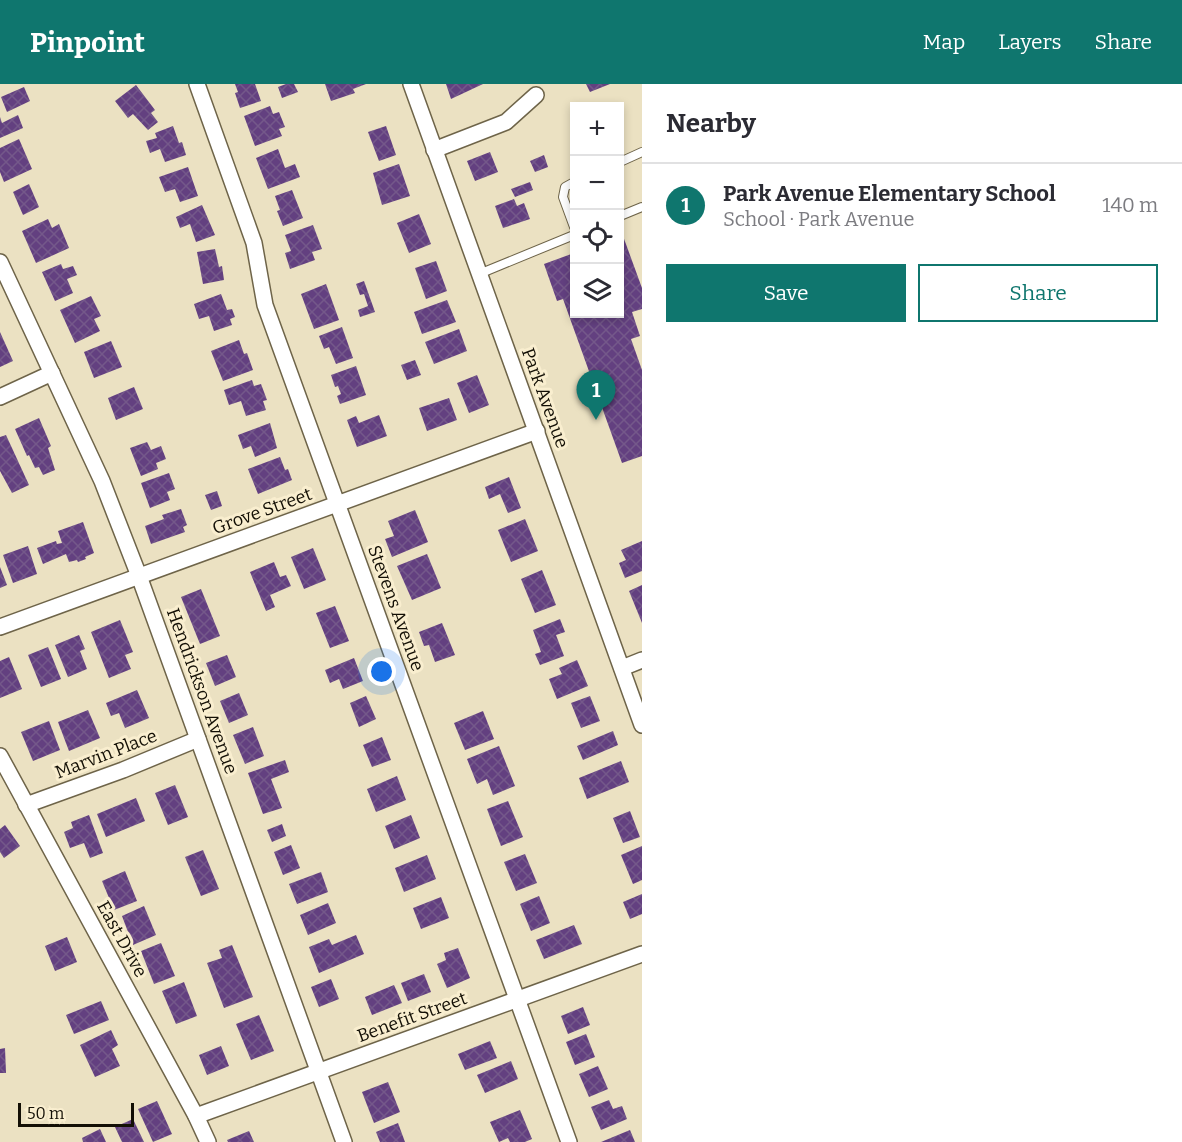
<!DOCTYPE html>
<html lang="en">
<head>
<meta charset="utf-8">
<style>
	body { margin:0; font-family:Bitter,serif; background:#f7f7f7; color:#2b2b33 }
	.controls { position:absolute; right:18px; top:18px; display:grid; overflow:hidden; border-radius:0px; box-shadow:0 3px 9px #0003 }
	.controls button { width:54px; height:54px; display:grid; place-items:center; padding:0; border:0; border-bottom:2px solid #e1e1e2; background:#fff; color:#2b2b33; font:30px sans-serif }
	.scale { position:absolute; left:18px; bottom:15px; width:116px; box-sizing:border-box; padding-left:6px; border:3px solid #130f05; border-top:0; font-size:16px; line-height:21px; white-space:nowrap; color:#130f05; -webkit-text-stroke:4px #f9eecf; paint-order:stroke }
	.you { position:absolute; left:382px; top:588px; width:21px; height:21px; margin:-15px; border:4px solid #fff; border-radius:50%; background:#1a73e8; box-shadow:0 0 0 9px #1a73e833 }
	.badge { display:grid; place-items:center; width:39px; height:39px; border-radius:50%; background:#0f766e; color:#fff; font-size:20px; font-weight:700 }
	.pin { position:absolute; translate:-50% -50px; filter:drop-shadow(0 2px 3px #0008) }
	.pin::after { content:''; position:absolute; top:32px; width:21px; height:18px; background:inherit; clip-path:polygon(0 0,100% 0,50% 100%) }
	.list { margin:0; padding:0; list-style:none }
	h2 { display:flex; justify-content:space-between; align-items:center; height:78px; margin:0; padding:0 24px; font-size:26px }
	h2 small { font-size:20px; font-weight:400; color:#7c7c81 }
	.list li { display:grid; grid-template-columns:39px 1fr auto; gap:18px; align-items:center; box-sizing:border-box; height:84px; padding:0 24px; border-top:2px solid #e1e1e2 }
	.list b { display:block; font-size:22px; white-space:nowrap }
	.list p { margin:0; font-size:20px; white-space:nowrap; color:#7c7c81 }
	.list em { font-size:20px; font-style:normal; color:#7c7c81 }
	.actions { display:flex; gap:12px; padding:18px 24px }
	.actions a { flex:1; padding:14px 0; border:2px solid #0f766e; border-radius:0px; text-align:center; font-size:21px; color:#0f766e }
	.actions .main { background:#0f766e; color:#fff }
	.icon { flex:none; width:33px; height:33px; fill:none; stroke:currentColor; stroke-width:2; stroke-linecap:round; stroke-linejoin:round }
	.map { position:relative; flex:none; width:642px; height:1058px; overflow:hidden }
	header { display:flex; align-items:center; gap:36px; box-sizing:border-box; height:84px; padding:0 30px; background:#0f766e; color:#fff }
	header strong { font-size:28px }
	nav { display:flex; gap:33px; margin-inline-start:auto; font-size:21px }
	main { display:flex }
	aside { flex:1; background:#fff }
	.map>svg:first-child { display:block }
	.building { fill:url(#building-cross-hatch) }
	.lines { fill:none; stroke-linecap:round; stroke-linejoin:round }
	.service-casing { stroke:#6e6449; stroke-width:10 }
	.minor-casing { stroke:#6e6449; stroke-width:18 }
	.service { stroke:#fff; stroke-width:8 }
	.minor { stroke:#fff; stroke-width:15 }
	.labels { text-anchor:middle; dominant-baseline:central; stroke-width:6; stroke-linejoin:round; paint-order:stroke }
	.street-label { font-size:18px; fill:#130f05; stroke:#f9eecf }
</style>
</head>
<body>
<header>
<strong>Pinpoint</strong>
<nav><a>Map</a><a>Layers</a><a>Share</a></nav>
</header>
<main>
<div class="map">
<svg width="642" height="1058" viewBox="0 0 642 1058">
	<defs>
		<pattern id="building-cross-hatch" width="8" height="8" patternUnits="userSpaceOnUse" patternTransform="scale(1.5)"><rect width="8" height="8" fill="#634080"/><path d="M0 0l8 8M0 8l8-8" fill="none" stroke="#74588a"/></pattern>
	</defs>
	<rect width="100%" height="100%" fill="#ebe1c2"/>
	<g class="building">
		<path d="M235 0H255L261 17 240 24 235 9 238 8Z"/>
		<path d="M286 0H294L298 8 282 14 278 3Z"/>
		<path d="M325 0H366L353 5 355 9 331 17Z"/>
		<path d="M446 0H483L451 15Z"/>
		<path d="M586 0H610L590 8Z"/>
		<path d="M136 1 155 26 151 29 158 38 148 46 133 30 128 34 115 17Z"/>
		<path d="M24 3 30 17 7 28 1 13Z"/>
		<path d="M270 22 273 30 279 28 285 43 279 45 282 52 255 62 244 32Z"/>
		<path d="M18 31 23 44 0 54V33L2 39Z"/>
		<path d="M173 42 179 59 182 58 186 71 165 78 160 65 150 69 146 57 157 54 155 49Z"/>
		<path d="M386 42 396 71 379 77 368 48Z"/>
		<path d="M19 55 32 85 4 98 0 88V64Z"/>
		<path d="M278 65 285 84 295 80 300 93 268 105 256 74Z"/>
		<path d="M490 68 498 88 475 97 467 77Z"/>
		<path d="M544 71 548 83 535 88 530 77Z"/>
		<path d="M399 80 410 112 382 121 373 89Z"/>
		<path d="M188 83 198 112 180 118 175 105 165 108 159 93Z"/>
		<path d="M530 98 533 106 515 113 511 105Z"/>
		<path d="M29 100 39 123 23 131 13 108Z"/>
		<path d="M292 106 303 134 283 142 277 127 280 126 275 112Z"/>
		<path d="M514 115 517 122 524 119 530 135 503 144 495 122Z"/>
		<path d="M202 121 215 151 196 158 190 140 180 144 176 133Z"/>
		<path d="M419 130 431 160 409 169 397 139Z"/>
		<path d="M48 135 52 144 59 140 69 164 36 179 22 147Z"/>
		<path d="M313 141 322 165 312 168 315 176 290 185 285 169 291 167 285 151Z"/>
		<path d="M623 152 642 204V225L632 228 640 252 631 255 642 286V372L622 379 563 215 557 217 544 180 574 169V230H620V153Z"/>
		<path d="M215 165 219 183 222 182 224 196 203 200 197 168Z"/>
		<path d="M436 177 447 207 426 215 415 184Z"/>
		<path d="M61 180 63 185 73 182 77 191 67 195 73 209 55 217 42 188Z"/>
		<path d="M364 197 375 228 360 233 358 226 368 222 364 210 360 211 356 200Z"/>
		<path d="M326 200 339 236 314 245 301 210Z"/>
		<path d="M221 210 227 226 232 225 235 233 230 235 232 241 214 247 209 232 199 235 194 220Z"/>
		<path d="M91 212 101 232 94 235 100 247 75 259 60 226Z"/>
		<path d="M447 216 456 238 422 250 414 228Z"/>
		<path d="M342 243 353 274 336 280 329 263 324 265 319 252Z"/>
		<path d="M459 245 467 267 434 280 425 258Z"/>
		<path d="M0 248 13 277 0 283Z"/>
		<path d="M239 256 244 270 247 269 253 286 223 297 211 267Z"/>
		<path d="M111 257 122 283 94 294 84 268Z"/>
		<path d="M415 276 421 291 407 296 401 281Z"/>
		<path d="M356 282 366 311 340 320 337 312 341 310 338 302 335 303 331 291Z"/>
		<path d="M477 291 489 321 469 329 457 299Z"/>
		<path d="M252 296 254 302 261 300 267 316 263 317 266 326 246 332 241 317 229 321 224 306Z"/>
		<path d="M134 303 143 325 116 336 108 314Z"/>
		<path d="M449 314 457 336 427 347 419 324Z"/>
		<path d="M379 331 387 352 357 363 347 336 356 332 359 339Z"/>
		<path d="M39 334 51 362 48 364 55 386 43 391 39 383 35 384 29 371 27 372 15 345Z"/>
		<path d="M270 339 277 364 255 373 251 362 243 365 238 351Z"/>
		<path d="M6 351 29 401 12 409 0 387V353Z"/>
		<path d="M147 358 151 366 161 362 166 375 156 379 158 385 141 392 130 364Z"/>
		<path d="M280 373 285 386 288 385 292 396 258 410 248 385Z"/>
		<path d="M169 389 175 405 167 408 170 416 150 424 141 399Z"/>
		<path d="M509 393 521 424 508 429 500 410 489 415 485 403Z"/>
		<path d="M217 407 222 422 211 426 205 411Z"/>
		<path d="M181 425 187 441 183 443 185 448 151 460 145 442 164 435 162 431Z"/>
		<path d="M415 426 428 458 392 473 385 455 394 452 388 437Z"/>
		<path d="M525 435 538 467 511 478 498 446Z"/>
		<path d="M83 438 94 469 85 473 86 475 78 478 77 476 69 478 66 470 43 480 37 464 56 457 57 460 62 459 58 447Z"/>
		<path d="M642 457V487L625 494 619 479 626 476 621 466Z"/>
		<path d="M28 462 37 490 13 499 3 471Z"/>
		<path d="M313 464 326 496 304 505 291 473Z"/>
		<path d="M427 470 441 504 412 516 397 482Z"/>
		<path d="M274 478 280 493 286 491 291 502 270 511 275 523 266 527 250 488Z"/>
		<path d="M0 483 7 501 0 504Z"/>
		<path d="M542 486 556 521 535 529 521 495Z"/>
		<path d="M642 501V539L629 507Z"/>
		<path d="M201 505 220 552 200 560 181 513Z"/>
		<path d="M335 522 349 557 330 564 316 529Z"/>
		<path d="M560 535 565 548 556 551 564 572 540 581 535 570 541 568 533 546Z"/>
		<path d="M120 536 133 568 125 571 131 585 109 594 91 548Z"/>
		<path d="M442 539 455 571 435 578 429 561 424 562 419 548Z"/>
		<path d="M79 551 85 565 80 567 87 585 68 593 55 561Z"/>
		<path d="M48 563 61 595 41 603 28 571Z"/>
		<path d="M227 571 236 593 215 602 206 579Z"/>
		<path d="M9 573 22 605 0 614V577Z"/>
		<path d="M354 574 363 597 343 605 339 595 330 599 325 586Z"/>
		<path d="M577 576 588 602 557 615 549 595 562 590 559 584Z"/>
		<path d="M137 606 149 634 125 644 119 629 111 632 106 619Z"/>
		<path d="M239 609 248 631 229 639 220 617Z"/>
		<path d="M366 612 376 635 359 643 350 619Z"/>
		<path d="M590 612 600 637 581 644 571 619Z"/>
		<path d="M88 626 100 654 69 667 58 638Z"/>
		<path d="M483 627 494 655 465 666 454 639Z"/>
		<path d="M49 637 60 666 33 677 21 648Z"/>
		<path d="M253 643 264 672 245 680 233 651Z"/>
		<path d="M613 647 618 661 583 676 577 662Z"/>
		<path d="M382 653 391 676 372 683 363 661Z"/>
		<path d="M499 662 515 702 493 711 487 695 477 700 467 675Z"/>
		<path d="M285 676 289 688 271 695 282 724 263 730 248 689Z"/>
		<path d="M621 677 629 698 587 715 579 694Z"/>
		<path d="M397 692 406 716 376 728 367 705Z"/>
		<path d="M175 701 188 733 168 741 155 709Z"/>
		<path d="M136 714 145 737 106 753 97 730Z"/>
		<path d="M508 717 523 753 501 762 487 725Z"/>
		<path d="M630 727 640 753 623 759 613 734Z"/>
		<path d="M89 731 103 769 90 774 84 759 70 764 64 748 73 744 71 738Z"/>
		<path d="M411 731 420 754 394 765 385 742Z"/>
		<path d="M282 740 286 752 272 758 267 746Z"/>
		<path d="M5 741 20 762 4 774 0 768V745Z"/>
		<path d="M291 761 300 784 283 791 274 768Z"/>
		<path d="M642 762V796L633 800 621 771Z"/>
		<path d="M203 766 219 805 201 812 185 773Z"/>
		<path d="M525 770 537 799 516 807 504 778Z"/>
		<path d="M427 771 436 795 404 808 395 784Z"/>
		<path d="M125 787 137 817 114 826 102 797Z"/>
		<path d="M321 788 328 808 297 820 289 800Z"/>
		<path d="M642 810V830L630 835 623 818Z"/>
		<path d="M539 812 550 839 531 847 520 820Z"/>
		<path d="M441 813 449 834 421 845 413 824Z"/>
		<path d="M328 819 336 839 308 851 300 831Z"/>
		<path d="M144 822 156 851 133 861 122 832Z"/>
		<path d="M574 841 582 860 544 875 536 856Z"/>
		<path d="M356 851 364 870 319 889 309 863 329 855 332 861Z"/>
		<path d="M67 853 77 878 55 887 45 862Z"/>
		<path d="M161 859 175 892 154 900 141 867Z"/>
		<path d="M232 861 253 913 224 924 207 879 222 874 219 866Z"/>
		<path d="M458 864 470 894 447 904 437 880 446 876 444 869Z"/>
		<path d="M424 890 431 908 408 917 401 899Z"/>
		<path d="M331 895 339 915 319 923 311 903Z"/>
		<path d="M184 898 197 932 176 940 162 907Z"/>
		<path d="M394 901 402 919 372 931 365 913Z"/>
		<path d="M101 917 109 936 74 950 66 931Z"/>
		<path d="M583 923 590 941 568 950 561 932Z"/>
		<path d="M259 931 274 967 251 976 236 940Z"/>
		<path d="M111 946 118 961 112 965 120 982 95 993 80 961Z"/>
		<path d="M586 950 595 973 575 981 566 958Z"/>
		<path d="M490 957 497 974 465 986 458 970Z"/>
		<path d="M221 962 229 982 207 991 199 971Z"/>
		<path d="M5 964 6 989H0V965Z"/>
		<path d="M511 977 518 995 485 1009 477 991Z"/>
		<path d="M598 982 608 1005 589 1013 579 990Z"/>
		<path d="M388 998 400 1028 374 1039 362 1008Z"/>
		<path d="M609 1016 613 1025 622 1022 627 1035 601 1046 591 1023Z"/>
		<path d="M157 1017 172 1050 153 1058 138 1025Z"/>
		<path d="M520 1026 532 1055 525 1058H510L508 1054 499 1058 490 1038Z"/>
		<path d="M133 1035 144 1058H122L115 1043Z"/>
		<path d="M398 1039 405 1058H380L376 1048Z"/>
		<path d="M100 1045 106 1058H83L82 1054Z"/>
		<path d="M630 1046 635 1058H601Z"/>
		<path d="M249 1047 254 1058H228L227 1056Z"/>
	</g>
	<g class="lines">
		<defs>
			<g id="service">
				<path d="M620 78 642 68"/>
				<path d="M574 98 565 103 563 113 574 143"/>
				<path d="M620 132 642 123"/>
				<path d="M479 190 574 151"/>
			</g>
			<g id="minor">
				<path d="M197 0 254 159 265 221 569 1058"/>
				<path d="M411 0 642 641"/>
				<path d="M434 66 506 38 536 11"/>
				<path d="M0 178 102 397 139 492 344 1058"/>
				<path d="M0 313 52 289"/>
				<path d="M0 543 537 347"/>
				<path d="M622 584 642 576"/>
				<path d="M0 672 196 1032 208 1058"/>
				<path d="M26 721 123 686 198 655"/>
				<path d="M196 1032 642 870"/>
			</g>
		</defs>
		<use href="#service" class="service-casing"/>
		<use href="#minor" class="minor-casing"/>
		<use href="#service" class="service"/>
		<use href="#minor" class="minor"/>
	</g>
	<g class="labels">
		<g class="street-label">
			<text transform="translate(545 314) rotate(70)">Park Avenue</text>
			<text transform="translate(262 427) rotate(-20)">Grove Street</text>
			<text transform="translate(396 524) rotate(70)">Stevens Avenue</text>
			<text transform="translate(202 607) rotate(70)">Hendrickson Avenue</text>
			<text transform="translate(106 670) rotate(-21)">Marvin Place</text>
			<text transform="translate(122 855) rotate(61)">East Drive</text>
			<text transform="translate(412 933) rotate(-20)">Benefit Street</text>
		</g>
	</g>
</svg>
<div class="controls">
<button>+</button>
<button>−</button>
<button><svg class="icon" aria-label="locate" viewBox="0 0 24 24"><circle cx="12" cy="12" r="6"/><path d="M12 2v4M12 18v4M2 12h4M18 12h4"/></svg></button>
<button><svg class="icon" aria-label="layers" viewBox="0 0 24 24"><path d="M12 4l9 5-9 5-9-5zM3 14l9 5 9-5"/></svg></button>
</div>
<div class="scale">50 m</div>
<div class="you"></div>
<div class="pin badge" style="left:596px;top:336px">1</div>
</div>
<aside>
<h2>Nearby<small></small></h2>
<ul class="list">
<li><span class="badge">1</span><div><b>Park Avenue Elementary School</b><p>School · Park Avenue</p></div><em>140 m</em></li>
</ul>
<div class="actions"><a class="main">Save</a><a>Share</a></div>
</aside>
</main>
</body>
</html>
